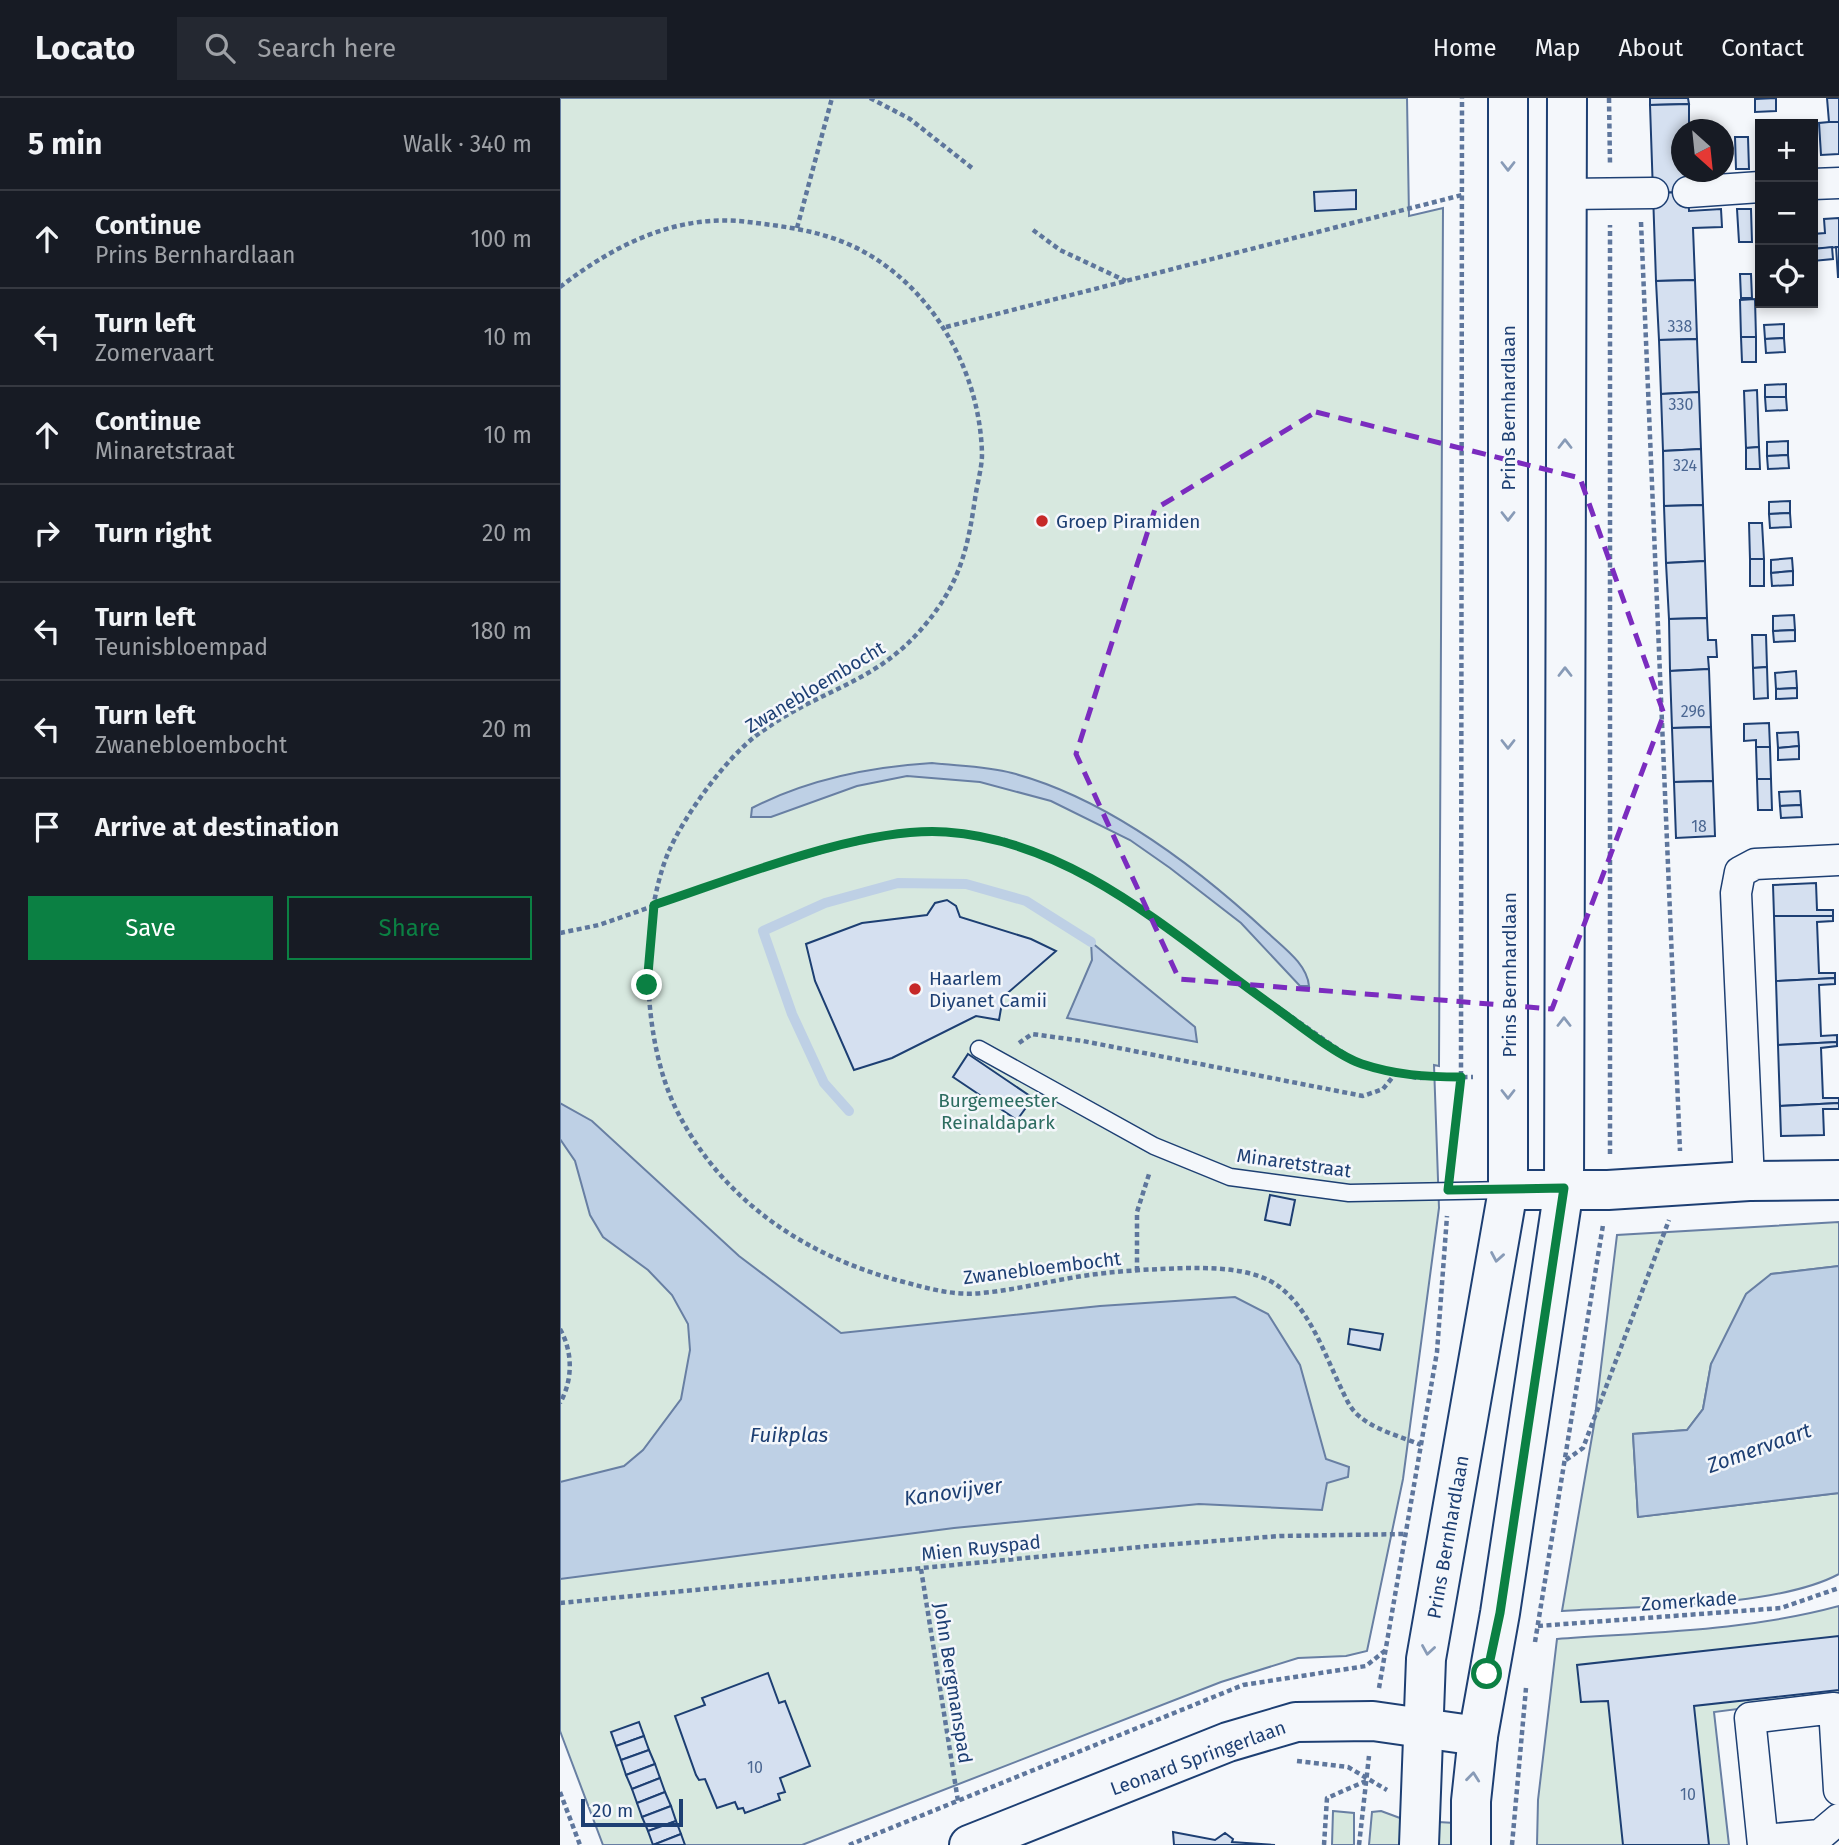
<!DOCTYPE html>
<html lang="en">
<head>
<meta charset="utf-8">
<style>
	body { margin:0; font-family:"Fira Sans",sans-serif; background:#242831; color:#f1f3f6 }
	.controls { position:absolute; right:21px; top:21px; display:grid; overflow:hidden; border-radius:0px; box-shadow:0 4px 10px #0003 }
	.controls button { width:63px; height:63px; display:grid; place-items:center; padding:0; border:0; border-bottom:2px solid #363941; background:#171b24; color:#f1f3f6; font:35px sans-serif }
	.compass { position:absolute; left:1111px; top:21px; width:63px; height:63px; border-radius:50%; background:#171b24; box-shadow:0 4px 10px #0003; rotate:153deg }
	.scale { position:absolute; left:21px; bottom:18px; width:102px; box-sizing:border-box; padding-left:7px; border:4px solid #1d3f73; border-top:0; font-size:19px; line-height:24px; white-space:nowrap; color:#1d3f73; -webkit-text-stroke:5px #f4f7fb; paint-order:stroke }
	.stop { position:absolute; width:21px; height:21px; margin:-16px; border:5px solid #0b8043; border-radius:50%; background:#fff }
	.stop.end { background:#0b8043; border-color:#fff; box-shadow:0 2px 7px #0008 }
	.list { margin:0; padding:0; list-style:none }
	h2 { display:flex; justify-content:space-between; align-items:center; height:91px; margin:0; padding:0 28px; font-size:30px }
	h2 small { font-size:23px; font-weight:400; color:#9ea1a6 }
	.list li { display:grid; grid-template-columns:46px 1fr auto; gap:21px; align-items:center; box-sizing:border-box; height:98px; padding:0 28px; border-top:2px solid #363941 }
	.list b { display:block; font-size:26px; white-space:nowrap }
	.list p { margin:0; font-size:23px; white-space:nowrap; color:#9ea1a6 }
	.list em { font-size:23px; font-style:normal; color:#9ea1a6 }
	.actions { display:flex; gap:14px; padding:21px 28px }
	.actions a { flex:1; padding:16px 0; border:2px solid #0b8043; border-radius:0px; text-align:center; font-size:24px; color:#0b8043 }
	.actions .main { background:#0b8043; color:#fff }
	.icon { flex:none; width:38px; height:38px; fill:none; stroke:currentColor; stroke-width:2; stroke-linecap:round; stroke-linejoin:round }
	.map { position:relative; flex:none; width:1279px; height:1747px; overflow:hidden }
	header { display:flex; align-items:center; gap:42px; box-sizing:border-box; height:98px; padding:0 35px; background:#171b24; border-bottom:2px solid #363941 }
	header strong { font-size:33px }
	nav { display:flex; gap:38px; margin-inline-start:auto; font-size:24px }
	.search { width:490px; height:63px; background:#242831; display:flex; align-items:center; gap:18px; box-sizing:border-box; padding:0 24px; border-radius:0px; color:#9ea1a6; font-size:26px }
	main { display:flex }
	aside { flex:1; background:#171b24 }
	.map>svg:first-child { display:block }
	.green { fill:#d7e8df; stroke:#687fa3; stroke-width:2 }
	.water { fill:#bed0e5; stroke:#687fa3; stroke-width:2 }
	.lines { fill:none; stroke-linecap:round; stroke-linejoin:round }
	.stream { stroke:#bed0e5; stroke-width:10 }
	.building { fill:#d5e0f0; stroke:#1d3f73; stroke-width:2 }
	.service-casing { stroke:#1d3f73; stroke-width:19 }
	.minor-casing { stroke:#1d3f73; stroke-width:33 }
	.tertiary-casing { stroke:#1d3f73; stroke-width:42 }
	.secondary-casing { stroke:#1d3f73; stroke-width:42 }
	.path { stroke:#5e769c; stroke-width:4.5; stroke-dasharray:5 3.5; stroke-linecap:butt }
	.service { stroke:#f4f7fb; stroke-width:16 }
	.minor { stroke:#f4f7fb; stroke-width:30 }
	.tertiary { stroke:#f4f7fb; stroke-width:38 }
	.secondary { stroke:#f4f7fb; stroke-width:38 }
	.oneway { stroke:#889bb7 }
	.route { stroke:#0b8043; stroke-width:9 }
	.marked { fill:none; stroke:#7b2cbf; stroke-width:5; stroke-dasharray:14 9; stroke-linejoin:round }
	.poi-dot { fill:#c62828; stroke:#f4f7fb; stroke-width:2.5 }
	.labels { text-anchor:middle; dominant-baseline:central; stroke-width:5; stroke-linejoin:round; paint-order:stroke }
	.number-label { font-size:16px; fill:#4b6792 }
	.street-label { font-size:19px; fill:#1d3f73; stroke:#f4f7fb }
	.poi-label { font-size:19px; fill:#1d3f73; stroke:#f4f7fb; text-anchor:start }
	.park-label { font-size:19px; fill:#2c6c60; stroke:#f4f7fb }
	.water-label { font-size:21px; font-style:italic; fill:#1d3f73; stroke:#f4f7fb }
</style>
</head>
<body>
<header>
<strong>Locato</strong>
<div class="search"><svg class="icon" aria-label="search" viewBox="0 0 24 24"><circle cx="10" cy="10" r="6"/><path d="M15 15l6 6"/></svg>Search here</div>
<nav><a>Home</a><a>Map</a><a>About</a><a>Contact</a></nav>
</header>
<main>
<aside>
<h2>5 min<small>Walk · 340 m</small></h2>
<ul class="list">
<li><svg class="icon" aria-label="ahead" viewBox="0 0 24 24"><path d="M12 20V5M6 11l6-6 6 6"/></svg><div><b>Continue</b><p>Prins Bernhardlaan</p></div><em>100 m</em></li>
<li><svg class="icon" aria-label="left" viewBox="0 0 24 24"><path d="M17 20v-9H6M10 6l-5 5 5 5"/></svg><div><b>Turn left</b><p>Zomervaart</p></div><em>10 m</em></li>
<li><svg class="icon" aria-label="ahead" viewBox="0 0 24 24"><path d="M12 20V5M6 11l6-6 6 6"/></svg><div><b>Continue</b><p>Minaretstraat</p></div><em>10 m</em></li>
<li><svg class="icon" aria-label="right" viewBox="0 0 24 24"><path d="M7 20v-9h11M14 6l5 5-5 5"/></svg><div><b>Turn right</b></div><em>20 m</em></li>
<li><svg class="icon" aria-label="left" viewBox="0 0 24 24"><path d="M17 20v-9H6M10 6l-5 5 5 5"/></svg><div><b>Turn left</b><p>Teunisbloempad</p></div><em>180 m</em></li>
<li><svg class="icon" aria-label="left" viewBox="0 0 24 24"><path d="M17 20v-9H6M10 6l-5 5 5 5"/></svg><div><b>Turn left</b><p>Zwanebloembocht</p></div><em>20 m</em></li>
<li><svg class="icon" aria-label="arrive" viewBox="0 0 24 24"><path d="M6 21V4h12l-3 4 3 4H6"/></svg><div><b>Arrive at destination</b></div></li>
</ul>
<div class="actions"><a class="main">Save</a><a>Share</a></div>
</aside>
<div class="map">
<svg width="1279" height="1747" viewBox="0 0 1279 1747">
	<rect width="100%" height="100%" fill="#f4f7fb"/>
	<g class="green">
		<path d="M0 0H847L849 118 883 110 879 968 874 967 879 1110 843 1381 807 1553 786 1558 738 1560 661 1584 242 1747H43L0 1633Z"/>
		<path d="M1279 1124V1168L1211 1176 1151 1266 1143 1311 1127 1332 1073 1336 1078 1419 1279 1395V1476C1216 1510 1077 1508 1002 1513L1034 1327 1057 1137Z"/>
		<path d="M1279 1508V1598L1154 1614 1169 1747H977L978 1702 997 1541C1092 1534 1187 1533 1279 1508Z"/>
		<path d="M773 1713 794 1715V1747H772Z"/>
		<path d="M821 1713 840 1720V1747H809L812 1714Z"/>
		<path d="M878 1724 895 1725 894 1747H877Z"/>
	</g>
	<g class="water">
		<path d="M372 665C398 668 427 668 452 675 546 700 638 770 708 835 724 850 747 866 749 888H740L681 825 610 770 570 742 491 703 420 684 347 678 297 688 211 719H191L192 710C248 681 309 669 372 665Z"/>
		<path d="M531 844 635 929 637 944 507 920 532 862Z"/>
		<path d="M0 1005 32 1023 179 1158 281 1235 540 1208 675 1199 708 1216 740 1267 766 1361 789 1369 788 1379 767 1385 762 1412 639 1406 394 1430 0 1481V1384L64 1368 83 1352 121 1301 130 1252 128 1226 112 1197 88 1172 43 1139 30 1117 15 1063 0 1041Z"/>
		<path d="M1279 1168V1395L1078 1419 1073 1336 1127 1332 1143 1311 1151 1266 1186 1196 1211 1176Z"/>
	</g>
	<g class="lines">
		<path class="stream" d="M289 1013 264 985 232 916 203 833 265 805 338 785 406 786 466 803 531 844"/>
	</g>
	<g class="building">
		<path d="M1090 0H1128L1129 6 1090 7Z"/>
		<path d="M1216 0V13L1195 14V1Z"/>
		<path d="M1267 0H1279V24H1269Z"/>
		<path d="M1129 6V32H1122V74H1128V94L1093 95 1090 7Z"/>
		<path d="M1269 24H1279V56L1261 57 1259 25Z"/>
		<path d="M1175 39H1188L1189 71H1176Z"/>
		<path d="M796 92V111L755 113 754 94Z"/>
		<path d="M1128 94 1129 113 1161 111 1162 129 1133 130 1135 182 1096 183 1093 95Z"/>
		<path d="M1177 111H1191L1192 144H1179Z"/>
		<path d="M1279 120V149L1253 151V136L1265 135 1264 121Z"/>
		<path d="M1272 149 1273 161 1253 163V151Z"/>
		<path d="M1276 149H1279V179H1278Z"/>
		<path d="M1180 176H1191L1192 200H1181Z"/>
		<path d="M1135 182 1137 241 1099 242 1096 183Z"/>
		<path d="M1195 201 1196 239H1181L1180 202Z"/>
		<path d="M1224 226V240L1205 241 1204 227Z"/>
		<path d="M1181 239H1196V264H1182Z"/>
		<path d="M1224 240 1225 254 1206 255 1205 241Z"/>
		<path d="M1137 241 1139 294 1101 296 1099 242Z"/>
		<path d="M1226 286V299H1205V287Z"/>
		<path d="M1197 292 1199 349 1186 350 1184 293Z"/>
		<path d="M1139 294 1141 351 1103 353 1101 296Z"/>
		<path d="M1205 299H1226L1227 312 1206 313Z"/>
		<path d="M1228 343V357L1207 358V344Z"/>
		<path d="M1199 349 1200 371H1186V350Z"/>
		<path d="M1141 351 1143 407 1104 408 1103 353Z"/>
		<path d="M1228 357 1229 370 1208 371 1207 358Z"/>
		<path d="M1230 403V415L1209 416V404Z"/>
		<path d="M1143 407 1145 463 1106 465 1104 408Z"/>
		<path d="M1230 415 1231 429 1210 430 1209 416Z"/>
		<path d="M1189 425H1202L1204 461H1190Z"/>
		<path d="M1232 460 1233 473 1211 475V462Z"/>
		<rect x="1190" y="461" width="14" height="27"/>
		<path d="M1145 463 1147 520 1109 521 1106 465Z"/>
		<path d="M1233 473V487L1212 488 1211 475Z"/>
		<path d="M1234 517 1235 532 1213 533V518Z"/>
		<path d="M1147 520 1148 542H1156L1157 559H1148L1149 571 1110 573 1109 521Z"/>
		<path d="M1235 532V543L1214 544 1213 533Z"/>
		<path d="M1192 537H1206L1207 569 1193 570Z"/>
		<path d="M1207 569 1208 600 1194 601 1193 570Z"/>
		<path d="M1149 571 1151 629 1112 630 1110 573Z"/>
		<path d="M1236 573 1237 590 1216 591 1215 575Z"/>
		<path d="M1237 590V600L1216 601V591Z"/>
		<path d="M1209 625 1210 649H1196V642L1184 643V626Z"/>
		<path d="M1151 629 1153 683 1114 684 1112 630Z"/>
		<path d="M1238 634 1239 648 1218 650 1217 635Z"/>
		<path d="M1239 648V661L1218 662V650Z"/>
		<path d="M1196 649H1210L1211 681H1197Z"/>
		<path d="M1197 681H1211L1212 712H1198Z"/>
		<path d="M1153 683 1155 738 1116 740 1114 684Z"/>
		<path d="M1240 693 1241 707 1220 708 1219 694Z"/>
		<path d="M1241 707 1242 719 1221 720 1220 708Z"/>
		<path d="M1256 785 1257 812H1273V818H1214L1213 787Z"/>
		<path d="M387 802 396 808 400 819 471 841 496 853 443 899 439 922 416 918 332 960 294 972 255 883 246 846 302 825 367 817 375 805Z"/>
		<path d="M1214 818H1273V823L1257 824 1259 875H1275V880L1216 883Z"/>
		<path d="M1275 880V886L1259 887 1261 938 1277 937V944L1218 947 1216 883Z"/>
		<path d="M1277 944V948L1261 950 1263 1000H1279V1005L1220 1008 1218 947Z"/>
		<path d="M408 956 473 1000 457 1022 393 979Z"/>
		<path d="M1279 1005V1011H1263L1264 1037 1221 1038 1220 1008Z"/>
		<path d="M710 1097 735 1102 730 1127 705 1122Z"/>
		<path d="M790 1231 823 1236 820 1252 788 1246Z"/>
		<path d="M1279 1538V1592L1134 1608 1149 1747H1063L1048 1603 1021 1604 1017 1567Z"/>
		<path d="M208 1575 219 1605 225 1603 250 1668 220 1680 225 1694 218 1696 220 1702 185 1715 183 1710 178 1711 175 1704 157 1710 145 1681 139 1682 136 1677 115 1618 145 1607 142 1600Z"/>
		<path d="M79 1624 84 1638 56 1648 51 1634Z"/>
		<path d="M84 1638 89 1652 61 1662 56 1648Z"/>
		<path d="M89 1652 95 1666 66 1677 61 1662Z"/>
		<path d="M95 1666 100 1680 72 1691 66 1677Z"/>
		<path d="M100 1680 105 1694 77 1705 72 1691Z"/>
		<path d="M105 1694 111 1708 82 1719 77 1705Z"/>
		<path d="M111 1708 116 1723 88 1733 82 1719Z"/>
		<path d="M116 1723 121 1736 93 1747 88 1733Z"/>
		<path d="M613 1734 655 1742 665 1735 673 1741 672 1744 715 1747H614Z"/>
		<path d="M121 1736 125 1747H93Z"/>
	</g>
	<g class="lines">
		<defs>
			<path id="service" d="M419 951 594 1048 670 1079 789 1095 948 1092"/>
			<g id="minor">
				<path d="M1253 86 1279 85"/>
				<path d="M1128 94 1200 89"/>
				<path d="M1005 96 1093 95"/>
				<path d="M1189 1083 1176 795 1180 774 1195 766 1279 762"/>
				<path d="M1203 1742 1260 1737 1279 1721"/>
				<path d="M1203 1747 1190 1620 1274 1610 1279 1692"/>
			</g>
			<g id="tertiary">
				<path d="M948 1092H1048L1189 1083 1279 1082"/>
				<path d="M409 1747 668 1644 736 1624 813 1623 918 1638"/>
			</g>
			<g id="secondary">
				<path d="M859 1747 866 1561 948 1092V0"/>
				<path d="M911 1747V1703L918 1638 940 1515 1004 1090 1007 0"/>
			</g>
		</defs>
		<use href="#service" class="service-casing"/>
		<use href="#minor" class="minor-casing"/>
		<use href="#tertiary" class="tertiary-casing"/>
		<use href="#secondary" class="secondary-casing"/>
		<g class="path">
			<path d="M310 0 350 21 412 70"/>
			<path d="M1049 0 1050 66"/>
			<path d="M1081 124 1120 1053"/>
			<path d="M237 130 272 0"/>
			<path d="M473 132 500 152 566 183"/>
			<path d="M0 189C54 147 117 115 188 124 221 128 256 132 288 146 368 181 420 269 422 356 422 370 417 386 415 401 409 441 403 473 380 507 325 588 266 585 197 637 165 661 124 718 108 755 79 827 82 941 116 1011 162 1103 246 1159 344 1184 370 1191 395 1198 422 1195 464 1191 504 1179 546 1175 572 1172 599 1171 626 1170 652 1170 679 1170 704 1180 745 1197 763 1253 781 1290 786 1300 790 1311 799 1318 815 1332 842 1339 861 1347"/>
			<path d="M386 229 902 97"/>
			<path d="M0 835 39 827 191 774 278 749 336 736 385 734 445 742 530 778 799 966 857 980 913 979"/>
			<path d="M459 945 472 936 523 943 803 998 823 991 836 975"/>
			<path d="M1050 1056V127"/>
			<path d="M891 1071 901 979 902 0"/>
			<path d="M577 1173V1114L590 1073"/>
			<path d="M0 1231C13 1254 13 1282 0 1305"/>
			<path d="M1006 1362 1023 1350 1109 1122"/>
			<path d="M361 1471 398 1703"/>
			<path d="M0 1505 590 1448 720 1438 846 1436"/>
			<path d="M978 1528 1221 1510 1279 1490"/>
			<path d="M975 1544 1043 1127"/>
			<path d="M819 1590 877 1254 887 1118"/>
			<path d="M737 1663 788 1669 827 1692"/>
			<path d="M0 1694 20 1747"/>
			<path d="M289 1747 683 1587 806 1568 827 1551"/>
			<path d="M764 1747 767 1700 806 1683"/>
			<path d="M799 1747 809 1658"/>
			<path d="M952 1747 966 1590"/>
		</g>
		<use href="#service" class="service"/>
		<use href="#minor" class="minor"/>
		<use href="#tertiary" class="tertiary"/>
		<use href="#secondary" class="secondary"/>
	</g>
	<defs><path id="oneway-chevron" d="M-2-3.5L2.5 0L-2 3.5" fill="none" stroke-width="1.6" stroke-linecap="round" stroke-linejoin="round" transform="scale(1.75)"/></defs>
	<g class="oneway">
		<use href="#oneway-chevron" transform="translate(948 68) rotate(90)"/>
		<use href="#oneway-chevron" transform="translate(1005 346) rotate(-90)"/>
		<use href="#oneway-chevron" transform="translate(948 418) rotate(90)"/>
		<use href="#oneway-chevron" transform="translate(1005 574) rotate(-90)"/>
		<use href="#oneway-chevron" transform="translate(948 646) rotate(90)"/>
		<use href="#oneway-chevron" transform="translate(1004 924) rotate(-90)"/>
		<use href="#oneway-chevron" transform="translate(948 996) rotate(90)"/>
		<use href="#oneway-chevron" transform="translate(937 1159) rotate(100)"/>
		<use href="#oneway-chevron" transform="translate(868 1552) rotate(99)"/>
		<use href="#oneway-chevron" transform="translate(913 1679) rotate(-84)"/>
	</g>
	<g class="lines">
		<path class="route" d="M87 887 94 807C176 780 302 728 386 734 516 743 616 840 717 911 739 927 779 959 802 966 835 977 866 979 901 979L888 1092 1004 1090 940 1515 927 1576"/>
	</g>
	<path class="marked" d="M756 314 1020 380 1104 616 992 911 619 881 516 656 595 411Z"/>
	<g class="poi-dot">
		<circle cx="482" cy="423" r="7"/>
		<circle cx="355" cy="891" r="7"/>
	</g>
	<g class="labels">
		<g class="number-label">
			<text x="1120" y="228">338</text>
			<text x="1121" y="306">330</text>
			<text x="1125" y="367">324</text>
			<text x="1133" y="613">296</text>
			<text x="1139" y="728">18</text>
			<text x="195" y="1669">10</text>
			<text x="1128" y="1696">10</text>
		</g>
		<g class="street-label">
			<text transform="translate(948 310) rotate(-90)">Prins Bernhardlaan</text>
			<text transform="translate(255 589) rotate(-31)">Zwanebloembocht</text>
			<text transform="translate(949 877) rotate(-90)">Prins Bernhardlaan</text>
			<text transform="translate(734 1065) rotate(8)">Minaretstraat</text>
			<text transform="translate(482 1170) rotate(-7)">Zwanebloembocht</text>
			<text transform="translate(888 1439) rotate(-80)">Prins Bernhardlaan</text>
			<text transform="translate(421 1450) rotate(-6)">Mien Ruyspad</text>
			<text transform="translate(1129 1503) rotate(-4)">Zomerkade</text>
			<text transform="translate(393 1585) rotate(81)">John Bergmanspad</text>
			<text transform="translate(638 1660) rotate(-20)">Leonard Springerlaan</text>
		</g>
		<g class="poi-label">
			<text x="496" y="423">Groep Piramiden</text>
			<text x="369" y="880">Haarlem<tspan x="369" dy="22">Diyanet Camii</tspan></text>
		</g>
		<g class="park-label">
			<text x="438" y="1002">Burgemeester<tspan x="438" dy="22">Reinaldapark</tspan></text>
		</g>
		<g class="water-label">
			<text x="229" y="1337">Fuikplas</text>
			<text transform="translate(1199 1350) rotate(-20)">Zomervaart</text>
			<text transform="translate(393 1394) rotate(-8)">Kanovijver</text>
		</g>
	</g>
</svg>
<div class="controls">
<button>+</button>
<button>−</button>
<button><svg class="icon" aria-label="locate" viewBox="0 0 24 24"><circle cx="12" cy="12" r="6"/><path d="M12 2v4M12 18v4M2 12h4M18 12h4"/></svg></button>
</div>
<svg class="compass" viewBox="-18 -18 36 36"><path d="M0-13l5 13h-10z" fill="#e53935"/><path d="M0 13l5-13h-10z" fill="#9ea1a6"/></svg>
<div class="scale">20 m</div>
<div class="stop" style="left:927px;top:1576px"></div>
<div class="stop end" style="left:87px;top:887px"></div>
</div>
</main>
</body>
</html>
